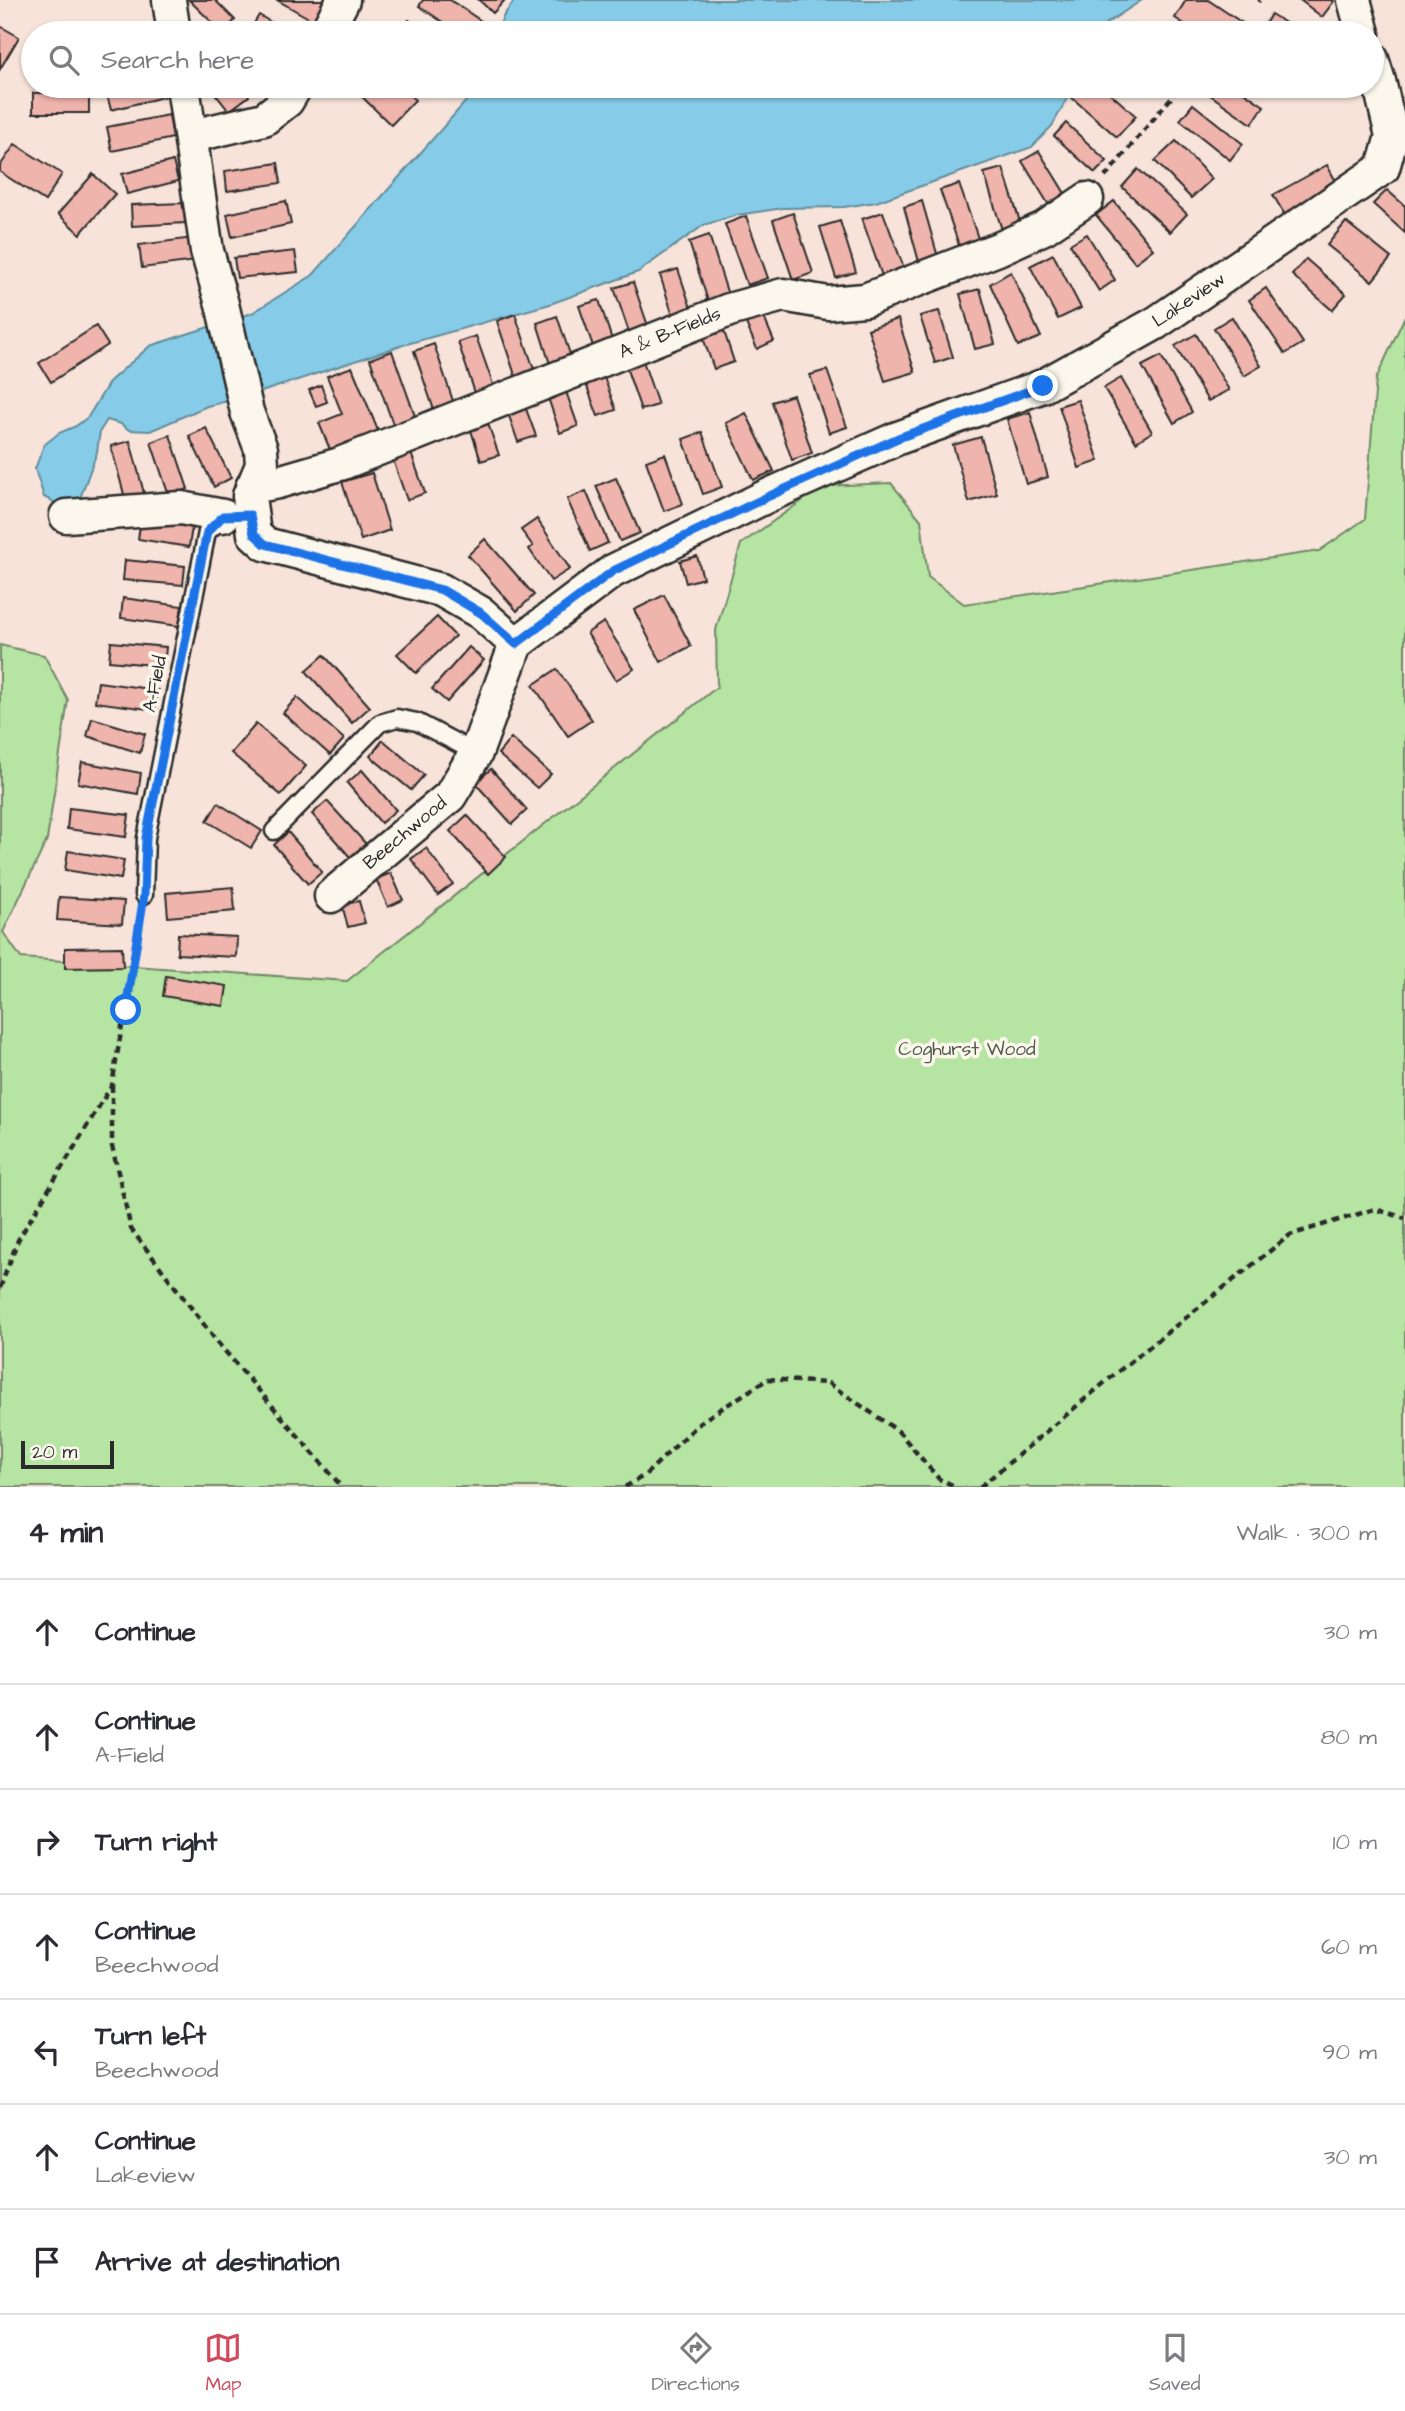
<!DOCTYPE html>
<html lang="en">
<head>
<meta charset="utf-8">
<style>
	body { margin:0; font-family:"Architects Daughter",sans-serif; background:#f7f7f7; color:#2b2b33 }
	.scale { position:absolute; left:21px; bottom:18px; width:93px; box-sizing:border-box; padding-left:7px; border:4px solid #2b2b2b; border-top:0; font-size:19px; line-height:24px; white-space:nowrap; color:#2b2b2b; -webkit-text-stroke:5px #fbf7ec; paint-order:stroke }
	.stop { position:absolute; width:21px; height:21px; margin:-16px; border:5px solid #1a73e8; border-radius:50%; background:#fff }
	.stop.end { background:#1a73e8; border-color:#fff; box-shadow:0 2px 7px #0008 }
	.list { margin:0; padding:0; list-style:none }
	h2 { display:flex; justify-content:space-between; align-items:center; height:91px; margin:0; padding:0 28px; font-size:30px }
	h2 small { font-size:23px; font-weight:400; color:#7c7c81 }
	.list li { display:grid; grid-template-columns:46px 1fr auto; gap:21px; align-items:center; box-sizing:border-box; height:105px; padding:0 28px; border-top:2px solid #e1e1e2 }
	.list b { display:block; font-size:26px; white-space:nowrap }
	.list p { margin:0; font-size:23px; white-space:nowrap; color:#7c7c81 }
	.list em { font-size:23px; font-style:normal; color:#7c7c81 }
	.icon { flex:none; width:38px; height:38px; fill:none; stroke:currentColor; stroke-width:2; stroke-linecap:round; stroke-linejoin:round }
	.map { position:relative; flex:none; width:1405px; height:1487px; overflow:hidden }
	.search { position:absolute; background:#fff; box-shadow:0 2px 5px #0004; left:21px; right:21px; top:21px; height:77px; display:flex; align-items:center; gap:18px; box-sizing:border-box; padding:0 24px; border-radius:38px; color:#7c7c81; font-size:26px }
	.sheet { height:826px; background:#fff }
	nav { display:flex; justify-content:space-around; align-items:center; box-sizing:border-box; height:98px; border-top:2px solid #e1e1e2; background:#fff; font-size:19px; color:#7c7c81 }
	nav a { display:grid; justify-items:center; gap:4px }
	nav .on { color:#d1495b }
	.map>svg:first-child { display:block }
	.green { fill:#b6e4a3; stroke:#708867; stroke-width:2 }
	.water { fill:#86cce8; stroke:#628c9c; stroke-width:2 }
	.building { fill:#efb4ac; stroke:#2b2b2b; stroke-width:2 }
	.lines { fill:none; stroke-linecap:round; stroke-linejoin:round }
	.lane-casing { stroke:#2b2b2b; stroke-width:21 }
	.street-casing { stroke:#2b2b2b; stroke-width:37 }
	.path { stroke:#2b2b2b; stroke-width:4.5; stroke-dasharray:7 5; stroke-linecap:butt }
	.lane { stroke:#fbf7ec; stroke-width:16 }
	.street { stroke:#fbf7ec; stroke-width:32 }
	.route { stroke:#1a73e8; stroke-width:9 }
	.labels { text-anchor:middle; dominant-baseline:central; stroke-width:7; stroke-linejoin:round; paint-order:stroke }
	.street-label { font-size:19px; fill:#2b2b2b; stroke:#fbf7ec }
	.park-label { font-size:19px; fill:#4e5949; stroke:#fbf7ec }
</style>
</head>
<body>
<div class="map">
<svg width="1405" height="1487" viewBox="0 0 1405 1487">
	<rect width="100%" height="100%" fill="#f7e3d9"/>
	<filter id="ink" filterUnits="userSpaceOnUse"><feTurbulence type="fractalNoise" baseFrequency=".0143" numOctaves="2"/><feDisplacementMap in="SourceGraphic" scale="14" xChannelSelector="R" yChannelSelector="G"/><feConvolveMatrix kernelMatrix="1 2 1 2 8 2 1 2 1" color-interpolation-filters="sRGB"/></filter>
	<g filter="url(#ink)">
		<path class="green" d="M1405 316V1487H0V645L44 655 68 700 47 840 3 932 21 958 347 981 717 687 716 630 741 544 823 486 891 483 921 520 928 577 964 604 1319 551 1365 519 1376 379Z"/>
		<g class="water">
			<path d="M515 0H1142L1101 27 1098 33H496L504 15Z"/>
			<path d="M473 86H1074L1052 126 1032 147 876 202 844 207 783 208 737 215 704 225 638 272 550 304 403 345 249 396 207 406 150 431 129 430 121 424 107 420 100 431 97 452 79 501 67 509 44 497 35 469 44 445 59 433 76 426 88 417 110 381 150 346 252 313 313 275 468 99Z"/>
		</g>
		<g class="building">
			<path d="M189 0H215L235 20 223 33Z"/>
			<path d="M277 0H326L314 21Z"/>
			<path d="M423 0H450L490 27 485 33H459L419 6Z"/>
			<path d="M479 0H505L493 13Z"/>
			<path d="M1186 0H1208L1244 24 1238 33H1198L1175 18Z"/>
			<path d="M1300 0H1333L1334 1 1322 17Z"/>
			<path d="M1271 14 1302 33H1264L1261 31Z"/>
			<path d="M259 15 289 33H255L250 30Z"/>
			<path d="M409 20 421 33H396Z"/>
			<path d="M62 21 76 33H52Z"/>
			<path d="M0 26 19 37 0 69Z"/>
			<path d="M129 86H164L167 96 111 110 106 91Z"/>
			<path d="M209 86H241L249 96 229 111Z"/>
			<path d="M351 86H400L415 100 391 125Z"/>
			<path d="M1080 86H1102L1136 116 1117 137 1071 97Z"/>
			<path d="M1210 86H1235L1264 106 1252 124 1206 92Z"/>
			<rect x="33" y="93" width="56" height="20"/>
			<path d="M1193 104 1243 144 1230 160 1180 120Z"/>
			<path d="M169 115 173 138 112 151 107 127Z"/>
			<path d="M1066 123 1107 161 1095 173 1054 136Z"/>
			<path d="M1176 141 1212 179 1191 198 1155 161Z"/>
			<path d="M15 144 62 174 45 201 0 172V166Z"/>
			<path d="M1039 151 1069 200 1052 210 1022 161Z"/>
			<path d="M173 161 178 181 127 194 122 174Z"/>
			<path d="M278 163 281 183 227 191 225 171Z"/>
			<path d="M1327 165 1338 185 1285 215 1273 195Z"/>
			<path d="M1003 168 1022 228 1003 233 984 173Z"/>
			<path d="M1138 169 1187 214 1170 232 1122 187Z"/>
			<path d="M93 174 115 194 80 234 58 214Z"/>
			<path d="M959 184 979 241 960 248 940 190Z"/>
			<path d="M1387 190 1405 206V233L1373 204Z"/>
			<path d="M286 201 291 224 232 237 227 214Z"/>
			<path d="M922 201 938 257 919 262 904 207Z"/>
			<path d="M1114 201 1153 249 1135 263 1096 215Z"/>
			<path d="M184 203 185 223 132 226 131 205Z"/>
			<path d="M883 212 904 268 882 276 862 219Z"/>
			<path d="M793 213 813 273 793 280 773 220Z"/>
			<path d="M746 216 768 278 747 285 725 224Z"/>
			<path d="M840 221 856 272 836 278 820 227Z"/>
			<path d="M1346 222 1391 258 1372 281 1327 245Z"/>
			<path d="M1087 234 1115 280 1099 291 1070 244Z"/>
			<path d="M709 235 728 295 708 301 689 242Z"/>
			<path d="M193 238 196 261 142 268 139 245Z"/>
			<path d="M295 251 298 272 237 278 234 258Z"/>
			<path d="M1053 254 1081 308 1058 319 1030 266Z"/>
			<path d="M1306 259 1346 294 1332 310 1292 275Z"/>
			<path d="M678 269 692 311 673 316 660 275Z"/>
			<path d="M1011 272 1041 337 1018 346 990 284Z"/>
			<path d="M633 282 649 329 630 335 614 288Z"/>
			<path d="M1266 288 1303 343 1285 354 1249 300Z"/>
			<path d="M980 289 995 344 975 349 960 294Z"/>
			<path d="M599 300 613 343 594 349 579 306Z"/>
			<path d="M759 306 774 341 757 349 742 314Z"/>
			<path d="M939 311 953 357 935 363 920 316Z"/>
			<path d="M515 314 536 375 517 381 497 321Z"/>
			<path d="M557 316 571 357 550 364 537 323Z"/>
			<path d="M1232 317 1261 366 1244 376 1214 328Z"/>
			<path d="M898 319 915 372 885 381 868 329Z"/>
			<path d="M721 322 734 362 714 369 700 329Z"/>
			<path d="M96 326 108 345 51 382 39 363Z"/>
			<path d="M1196 334 1229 390 1208 401 1175 346Z"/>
			<path d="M476 336 495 390 476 396 458 342Z"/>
			<path d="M434 344 455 407 435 413 414 351Z"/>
			<path d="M392 351 416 419 394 427 370 359Z"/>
			<path d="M641 355 658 405 641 410 624 361Z"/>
			<path d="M1161 356 1192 412 1174 423 1142 366Z"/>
			<path d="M352 367 379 433 331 452 319 423 342 414 327 376Z"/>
			<path d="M601 369 616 410 598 416 583 376Z"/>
			<path d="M827 370 847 427 829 433 810 375Z"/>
			<path d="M1121 378 1152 432 1136 442 1104 388Z"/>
			<path d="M563 383 578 426 560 433 545 389Z"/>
			<path d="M321 385 327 402 316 406 309 390Z"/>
			<path d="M793 395 812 453 792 460 772 402Z"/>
			<path d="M1078 400 1099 461 1079 468 1059 406Z"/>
			<path d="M523 401 536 436 518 442 506 407Z"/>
			<path d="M1030 412 1048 477 1026 484 1007 419Z"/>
			<path d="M746 413 774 471 753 480 726 423Z"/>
			<path d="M485 415 499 455 481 461 468 421Z"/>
			<path d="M206 428 231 478 214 487 189 436Z"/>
			<path d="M702 432 722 487 703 494 683 439Z"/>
			<path d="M170 435 188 489 169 496 151 442Z"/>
			<path d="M981 437 997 494 969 502 953 445Z"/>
			<path d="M130 441 144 493 125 498 111 446Z"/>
			<path d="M410 450 425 493 407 500 392 457Z"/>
			<path d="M665 454 683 504 664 511 646 461Z"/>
			<path d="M372 473 390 530 361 540 342 482Z"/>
			<path d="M616 478 640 533 620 541 596 486Z"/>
			<path d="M586 491 608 543 590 551 567 499Z"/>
			<path d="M141 519 192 527 189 547 138 539Z"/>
			<path d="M537 519 570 569 551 581 529 549 533 546 521 530Z"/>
			<path d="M485 539 534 595 517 611 468 555Z"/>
			<path d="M697 556 703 578 686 583 680 561Z"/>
			<path d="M125 560 185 566 183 585 123 580Z"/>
			<path d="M664 595 691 646 661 662 634 610Z"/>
			<path d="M123 598 182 606 179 626 121 618Z"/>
			<path d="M437 617 455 636 416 673 397 654Z"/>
			<path d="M604 622 634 669 616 680 587 633Z"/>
			<path d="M111 642 166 647 164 666 109 661Z"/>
			<path d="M469 647 484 660 447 702 432 689Z"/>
			<path d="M324 655 370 707 352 723 306 671Z"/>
			<path d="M557 669 592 720 568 736 533 685Z"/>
			<path d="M98 682 158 690 155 710 95 702Z"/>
			<path d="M297 697 344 739 330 755 283 713Z"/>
			<path d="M92 718 145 734 140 753 87 736Z"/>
			<path d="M256 724 306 766 281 795 231 753Z"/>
			<path d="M511 738 551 774 537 788 498 754Z"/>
			<path d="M383 740 424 775 411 790 370 756Z"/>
			<path d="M82 762 141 773 138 794 78 783Z"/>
			<path d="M491 769 527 810 512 824 475 783Z"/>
			<path d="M362 770 396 810 381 823 347 783Z"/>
			<path d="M327 801 366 844 350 857 312 814Z"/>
			<path d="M218 803 262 831 251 848 207 821Z"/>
			<path d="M69 808 129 815 126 837 67 829Z"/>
			<path d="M467 815 506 857 488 874 450 831Z"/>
			<path d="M288 832 322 872 308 884 274 845Z"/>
			<path d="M426 848 453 884 438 895 411 859Z"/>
			<path d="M68 851 124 860 121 879 65 870Z"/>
			<path d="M391 873 403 900 388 907 376 879Z"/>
			<path d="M233 887 235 911 168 917 166 893Z"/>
			<path d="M59 897 124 901 122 924 57 920Z"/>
			<path d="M359 901 365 923 348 927 342 905Z"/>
			<path d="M178 934 237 937 236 957 177 954Z"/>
			<path d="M122 947 123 967 65 968V948Z"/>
			<path d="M166 976 227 986 224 1006 163 996Z"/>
		</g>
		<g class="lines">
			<defs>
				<g id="lane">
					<path d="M274 831 380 723 397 718 417 722 476 753"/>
					<path d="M144 895 146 838 207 532 225 516"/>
				</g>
				<g id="street">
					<path d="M169 0 174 33"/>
					<path d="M1354 0 1363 33"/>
					<path d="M326 33 343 0"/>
					<path d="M183 86 207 251 222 304 247 412 261 449 262 465 249 496 254 534 265 544 441 590 481 613 516 644 476 753 450 796 331 896"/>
					<path d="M192 136 264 119 287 101 296 86"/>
					<path d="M252 487 278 482 340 464 729 310 783 295 828 303 865 300 998 249 1044 228 1087 199"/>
					<path d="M66 516 181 508 223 516"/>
					<path d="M516 644 613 571 765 497 898 438 1043 386 1156 323 1383 168 1392 136 1379 81 1372 59"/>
				</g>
			</defs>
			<use href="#lane" class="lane-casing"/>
			<use href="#street" class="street-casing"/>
			<g class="path">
				<path d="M1258 1 1260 0"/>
				<path d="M1105 177 1181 86"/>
				<path d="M112 1085V1146L131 1229 218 1343 342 1487"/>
				<path d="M0 1288 18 1240 112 1085 141 915"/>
				<path d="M625 1487 645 1475 702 1421 768 1379 828 1383 898 1431 939 1479 957 1487"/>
				<path d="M980 1487 1115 1374 1290 1235 1375 1209 1405 1218"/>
			</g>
			<use href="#lane" class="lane"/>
			<use href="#street" class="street"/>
		</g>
	</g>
	<g class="lines" filter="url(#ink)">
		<path class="route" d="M126 1010 144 895 146 838 207 532 223 516 250 515 254 534 265 544 442 590 481 613 516 644 613 571 765 498 898 438 1043 386"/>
	</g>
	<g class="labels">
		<g class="street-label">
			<text transform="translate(1189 300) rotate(-34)">Lakeview</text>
			<text transform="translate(670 333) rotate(-22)">A &amp; B-Fields</text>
			<text transform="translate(155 684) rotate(-78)">A-Field</text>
			<text transform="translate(405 833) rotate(-40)">Beechwood</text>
		</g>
		<g class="park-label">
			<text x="967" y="1049">Coghurst Wood</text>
		</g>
	</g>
</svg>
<div class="scale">20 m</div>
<div class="stop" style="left:126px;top:1010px"></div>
<div class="stop end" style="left:1043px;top:386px"></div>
<div class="search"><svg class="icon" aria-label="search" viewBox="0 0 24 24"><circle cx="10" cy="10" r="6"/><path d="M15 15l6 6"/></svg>Search here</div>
</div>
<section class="sheet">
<h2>4 min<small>Walk · 300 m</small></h2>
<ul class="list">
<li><svg class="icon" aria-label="ahead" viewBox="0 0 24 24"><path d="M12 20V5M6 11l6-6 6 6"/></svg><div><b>Continue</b></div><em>30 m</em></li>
<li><svg class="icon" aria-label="ahead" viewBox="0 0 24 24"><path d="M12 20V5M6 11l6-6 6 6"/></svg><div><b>Continue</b><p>A-Field</p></div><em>80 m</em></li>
<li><svg class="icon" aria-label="right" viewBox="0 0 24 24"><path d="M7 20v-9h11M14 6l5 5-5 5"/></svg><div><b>Turn right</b></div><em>10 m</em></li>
<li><svg class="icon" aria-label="ahead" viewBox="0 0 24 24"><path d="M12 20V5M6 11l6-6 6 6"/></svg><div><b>Continue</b><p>Beechwood</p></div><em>60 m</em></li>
<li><svg class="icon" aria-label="left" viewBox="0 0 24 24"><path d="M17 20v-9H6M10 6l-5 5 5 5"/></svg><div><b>Turn left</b><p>Beechwood</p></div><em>90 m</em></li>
<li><svg class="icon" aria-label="ahead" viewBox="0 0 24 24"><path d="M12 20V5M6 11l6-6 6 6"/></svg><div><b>Continue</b><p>Lakeview</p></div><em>30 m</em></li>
<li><svg class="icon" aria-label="arrive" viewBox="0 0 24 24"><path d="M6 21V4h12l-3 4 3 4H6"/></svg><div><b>Arrive at destination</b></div></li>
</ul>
</section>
<nav>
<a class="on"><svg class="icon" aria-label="map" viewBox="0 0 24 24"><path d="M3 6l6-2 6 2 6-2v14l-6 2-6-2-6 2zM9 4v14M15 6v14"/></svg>Map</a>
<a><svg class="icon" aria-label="directions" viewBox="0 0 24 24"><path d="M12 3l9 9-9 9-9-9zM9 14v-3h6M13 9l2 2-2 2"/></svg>Directions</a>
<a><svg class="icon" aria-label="saved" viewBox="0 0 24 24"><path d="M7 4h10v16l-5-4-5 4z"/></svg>Saved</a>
</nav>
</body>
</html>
